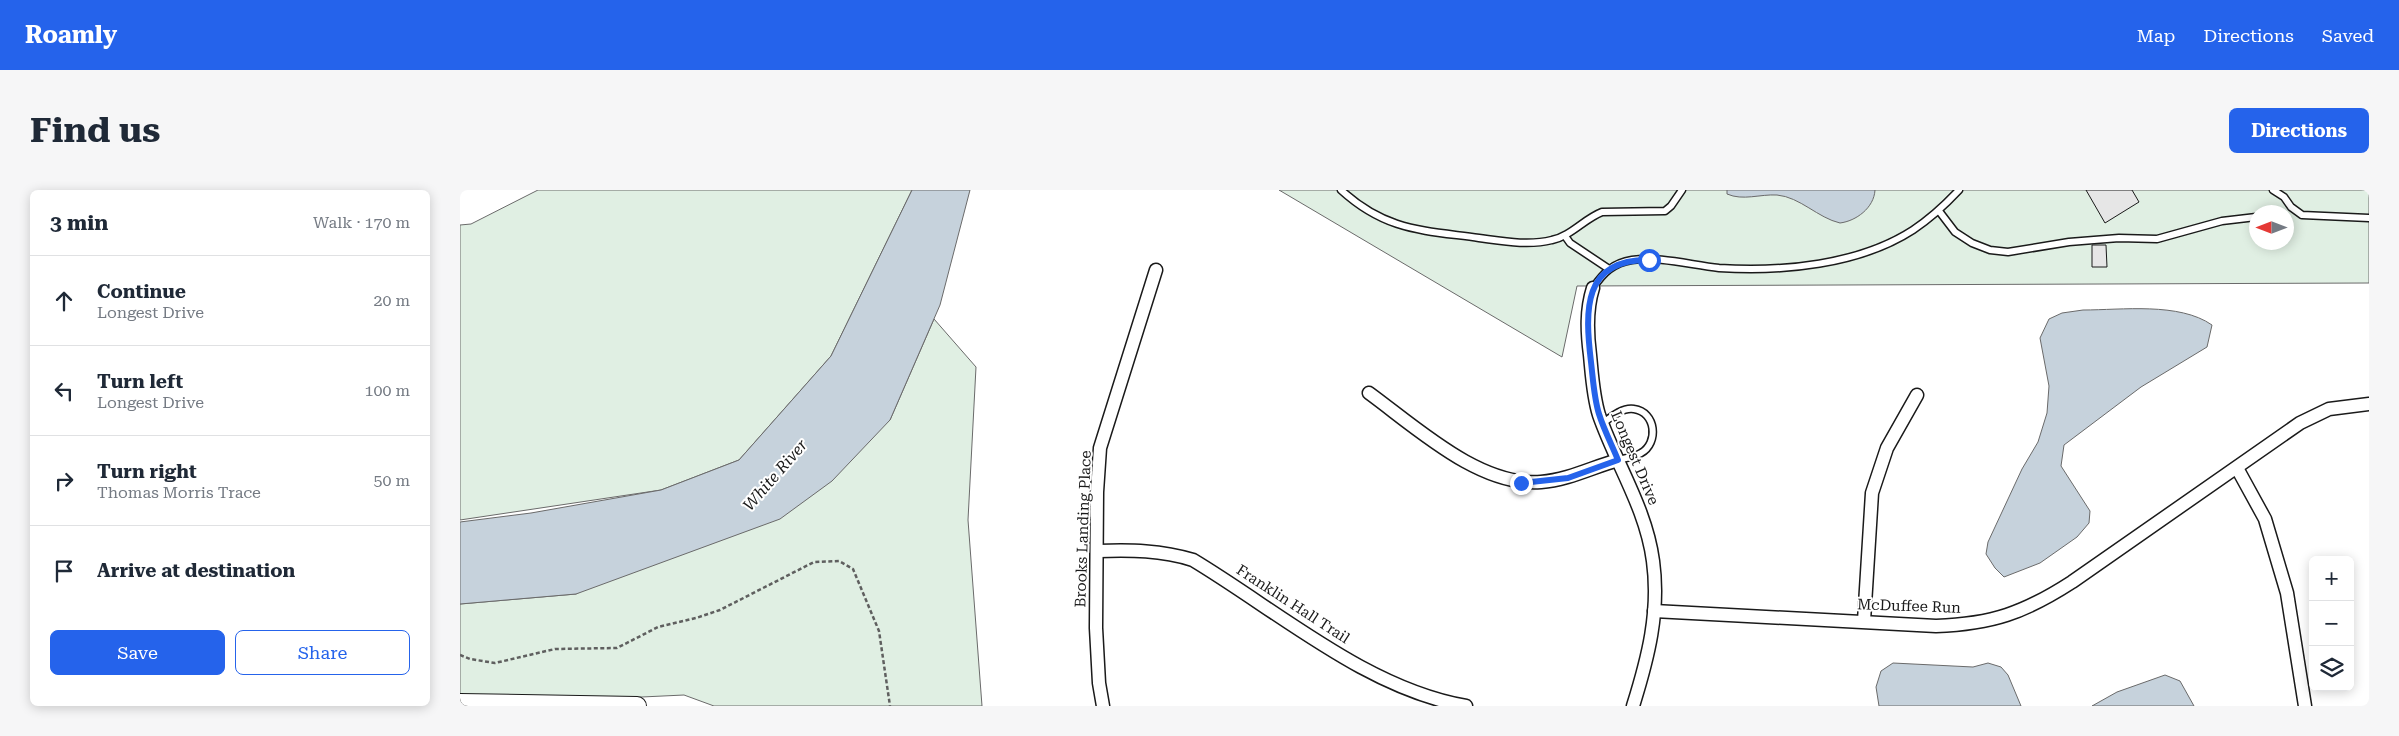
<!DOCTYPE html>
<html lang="en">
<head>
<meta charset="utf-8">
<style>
	body { margin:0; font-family:"Roboto Serif",serif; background:#f6f6f7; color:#1f2937 }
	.controls { position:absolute; right:15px; bottom:15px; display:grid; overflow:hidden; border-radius:8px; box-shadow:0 2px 12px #0003 }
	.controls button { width:45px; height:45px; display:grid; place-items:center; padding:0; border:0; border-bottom:1px solid #e0e1e3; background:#fff; color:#1f2937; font:25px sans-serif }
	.compass { position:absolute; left:1789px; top:15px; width:45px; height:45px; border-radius:50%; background:#fff; box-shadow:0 2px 12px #0003; rotate:270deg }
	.stop { position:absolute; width:15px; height:15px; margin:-11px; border:4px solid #2563eb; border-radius:50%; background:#fff }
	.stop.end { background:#2563eb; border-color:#fff; box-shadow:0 1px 5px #0008 }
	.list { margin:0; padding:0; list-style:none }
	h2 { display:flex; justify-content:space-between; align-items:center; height:65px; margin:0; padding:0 20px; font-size:21px }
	h2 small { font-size:16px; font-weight:400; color:#747a83 }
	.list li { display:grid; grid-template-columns:32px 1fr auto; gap:15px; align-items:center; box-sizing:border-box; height:90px; padding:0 20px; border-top:1px solid #e0e1e3 }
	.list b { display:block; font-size:19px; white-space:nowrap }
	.list p { margin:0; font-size:16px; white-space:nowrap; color:#747a83 }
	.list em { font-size:16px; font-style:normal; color:#747a83 }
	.actions { display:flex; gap:10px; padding:15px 20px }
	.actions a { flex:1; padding:11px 0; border:1px solid #2563eb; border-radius:8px; text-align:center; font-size:18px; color:#2563eb }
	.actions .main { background:#2563eb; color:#fff }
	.icon { flex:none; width:28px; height:28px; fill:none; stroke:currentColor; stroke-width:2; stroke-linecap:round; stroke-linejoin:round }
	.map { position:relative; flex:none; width:1909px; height:516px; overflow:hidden; border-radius:8px }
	header { display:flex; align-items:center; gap:30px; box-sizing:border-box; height:70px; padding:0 25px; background:#2563eb; color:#fff }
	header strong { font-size:24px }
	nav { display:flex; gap:28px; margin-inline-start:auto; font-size:18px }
	.intro { display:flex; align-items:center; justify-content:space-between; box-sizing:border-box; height:120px; padding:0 30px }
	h1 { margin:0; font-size:35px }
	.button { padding:12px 22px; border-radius:8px; background:#2563eb; color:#fff; font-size:18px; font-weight:700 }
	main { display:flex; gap:30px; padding:0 30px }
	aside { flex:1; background:#fff; border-radius:8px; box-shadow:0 2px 12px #0003 }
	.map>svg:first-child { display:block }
	.green { fill:#e0efe3; stroke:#6a6a6a; fill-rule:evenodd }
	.water { fill:#c6d2dc; stroke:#6a6a6a }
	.building { fill:#e6e6e6; stroke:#1a1a1a }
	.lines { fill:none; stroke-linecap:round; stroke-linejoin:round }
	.lane-casing { stroke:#1a1a1a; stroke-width:9 }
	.street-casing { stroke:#1a1a1a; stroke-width:15 }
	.secondary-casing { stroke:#1a1a1a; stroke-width:20 }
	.path { stroke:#5f5f5f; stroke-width:2.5; stroke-dasharray:4 2.5; stroke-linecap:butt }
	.lane { stroke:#fff; stroke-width:6 }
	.street { stroke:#fff; stroke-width:12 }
	.secondary { stroke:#fff; stroke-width:18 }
	.route { stroke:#2563eb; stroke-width:6 }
	.labels { text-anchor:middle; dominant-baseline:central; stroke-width:4; stroke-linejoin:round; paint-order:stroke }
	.street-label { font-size:15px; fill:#1a1a1a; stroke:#fff }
	.water-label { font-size:16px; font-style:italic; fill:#1a1a1a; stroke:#fff }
</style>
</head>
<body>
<header>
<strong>Roamly</strong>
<nav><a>Map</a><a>Directions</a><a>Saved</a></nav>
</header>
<div class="intro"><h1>Find us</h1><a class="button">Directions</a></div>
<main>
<aside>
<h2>3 min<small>Walk · 170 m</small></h2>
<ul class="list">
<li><svg class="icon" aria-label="ahead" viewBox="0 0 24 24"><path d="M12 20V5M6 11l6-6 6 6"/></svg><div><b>Continue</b><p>Longest Drive</p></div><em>20 m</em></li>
<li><svg class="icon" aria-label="left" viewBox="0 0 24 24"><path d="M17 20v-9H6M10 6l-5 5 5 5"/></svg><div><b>Turn left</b><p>Longest Drive</p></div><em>100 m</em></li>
<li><svg class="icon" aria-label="right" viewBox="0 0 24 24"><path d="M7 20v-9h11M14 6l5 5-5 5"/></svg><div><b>Turn right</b><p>Thomas Morris Trace</p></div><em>50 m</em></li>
<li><svg class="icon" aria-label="arrive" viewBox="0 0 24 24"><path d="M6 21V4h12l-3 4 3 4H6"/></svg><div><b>Arrive at destination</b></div></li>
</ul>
<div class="actions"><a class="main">Save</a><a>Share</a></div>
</aside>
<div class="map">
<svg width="1909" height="516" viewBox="0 0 1909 516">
	<rect width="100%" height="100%" fill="#fff"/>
	<g class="green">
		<path d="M78 0H452L371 166 279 270 201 300 0 330V35L11 34Z"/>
		<path d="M819 0H1909V93L1117 96 1102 167ZM1796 22H1826V52H1796Z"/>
		<path d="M474 129 516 177 508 330 522 516H254L224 505 55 513H0V414L116 404 430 230Z"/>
	</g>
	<g class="water">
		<path d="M452 0H510L480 115 430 230 372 291 320 329 116 404 0 414V332L71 323 201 300 279 270 371 166Z"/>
		<path d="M1267 0H1415C1414 18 1396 31 1380 33 1358 28 1340 7 1317 5 1300 4 1283 11 1267 4Z"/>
		<path d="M1623 120C1662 120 1719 112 1752 135L1747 157 1681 197 1604 255 1601 276 1630 321 1629 333 1617 347 1580 373 1544 387 1535 378 1526 364 1528 352 1562 279 1578 252 1587 223 1589 196 1580 148 1589 129 1602 123Z"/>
		<path d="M1433 473 1513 477 1528 473 1541 477 1548 485 1561 516H1419L1416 497 1421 481Z"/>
		<path d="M1705 485 1720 491 1734 516H1632L1657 502Z"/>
	</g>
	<g class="building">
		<path d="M1626 0H1672L1679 12 1645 33Z"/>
		<path d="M1632 55H1646L1647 77H1632Z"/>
	</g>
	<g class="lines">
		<defs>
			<g id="lane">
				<path d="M881 0C926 41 962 40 1019 48 1042 51 1068 56 1092 50 1111 46 1124 29 1142 22L1205 21 1211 16 1222 0"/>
				<path d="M1813 0 1824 7 1831 17 1842 25 1909 28"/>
				<path d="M1479 21 1495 42 1512 53 1530 60 1548 62 1609 52 1659 48 1697 49 1762 31 1796 27"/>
				<path d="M1105 46 1110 53 1149 79"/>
				<path d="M1133 98C1143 83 1153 73 1172 70 1199 66 1231 75 1259 78 1322 82 1399 75 1453 40 1471 28 1485 15 1499 0"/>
				<path d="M1143 233C1151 227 1163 217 1174 219 1196 222 1199 253 1181 263 1175 267 1165 268 1158 270"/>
			</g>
			<g id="street">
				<path d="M1133 98C1126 120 1127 142 1130 165 1132 185 1133 206 1139 225 1156 274 1186 318 1193 371 1200 422 1188 468 1173 516"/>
				<path d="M909 203C957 238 1020 297 1081 292 1108 290 1133 277 1158 270"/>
				<path d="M1777 278 1805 329 1827 403 1845 516"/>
				<path d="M638 361C671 360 701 360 733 370 818 421 907 499 1006 516"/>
				<path d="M1194 421 1476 436C1532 434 1564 423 1612 392L1840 233 1869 219 1909 214"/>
				<path d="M1404 431 1412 303 1427 258 1457 205"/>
				<path d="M643 516 639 493 636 438 637 302 640 258 696 80"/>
			</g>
			<path id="secondary" d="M0 513 177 516"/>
		</defs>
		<use href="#lane" class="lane-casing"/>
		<use href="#street" class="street-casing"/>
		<use href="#secondary" class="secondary-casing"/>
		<path class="path" d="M0 465 10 469 35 473 95 459 157 458 198 437 236 428 260 420 354 372 379 371 393 379 419 441 430 516"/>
		<use href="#lane" class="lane"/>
		<use href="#street" class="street"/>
		<use href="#secondary" class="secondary"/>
	</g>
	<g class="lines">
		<path class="route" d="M1061 293 1108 288 1158 270C1152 255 1144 240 1139 224 1134 208 1133 189 1131 172 1125 121 1122 69 1189 70"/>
	</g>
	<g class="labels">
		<g class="street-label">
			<text transform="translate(1175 268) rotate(67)">Longest Drive</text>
			<text transform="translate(623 339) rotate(-88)">Brooks Landing Place</text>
			<text transform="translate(833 414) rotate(33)">Franklin Hall Trail</text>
			<text transform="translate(1449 416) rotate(2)">McDuffee Run</text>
		</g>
		<g class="water-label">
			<text transform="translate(315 285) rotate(-49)">White River</text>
		</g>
	</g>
</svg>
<div class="controls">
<button>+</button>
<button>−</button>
<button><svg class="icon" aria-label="layers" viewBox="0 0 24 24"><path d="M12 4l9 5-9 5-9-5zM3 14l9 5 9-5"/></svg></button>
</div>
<svg class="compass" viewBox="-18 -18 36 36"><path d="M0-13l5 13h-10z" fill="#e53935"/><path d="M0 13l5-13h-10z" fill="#747a83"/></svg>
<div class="stop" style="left:1189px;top:70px"></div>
<div class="stop end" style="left:1061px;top:293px"></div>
</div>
</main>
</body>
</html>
